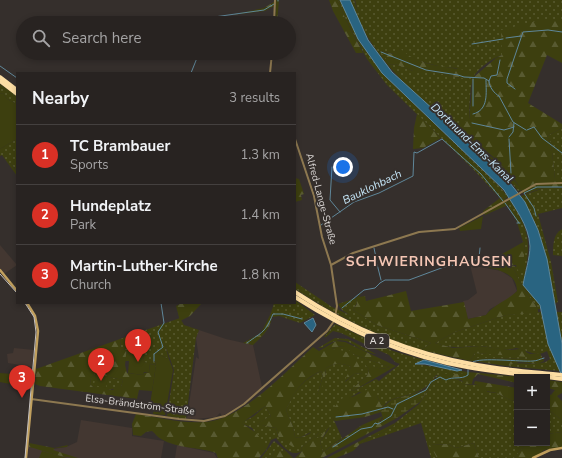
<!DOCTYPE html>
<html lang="en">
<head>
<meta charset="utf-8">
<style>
	body { margin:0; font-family:"Nunito Sans",sans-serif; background:#302b2a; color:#f1f3f6 }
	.controls { position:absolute; right:12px; bottom:12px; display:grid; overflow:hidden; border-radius:0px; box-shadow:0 2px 6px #0003 }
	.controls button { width:36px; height:36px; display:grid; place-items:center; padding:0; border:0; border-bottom:1px solid #44403f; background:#282321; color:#f1f3f6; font:20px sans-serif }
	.you { position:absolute; left:343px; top:167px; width:14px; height:14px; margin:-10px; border:3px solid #fff; border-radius:50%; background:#1a73e8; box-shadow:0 0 0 6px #1a73e833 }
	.badge { display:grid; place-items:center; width:26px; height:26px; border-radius:50%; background:#d93025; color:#fff; font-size:13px; font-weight:700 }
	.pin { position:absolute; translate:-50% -33px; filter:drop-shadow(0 1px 2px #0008) }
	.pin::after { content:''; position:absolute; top:21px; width:14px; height:12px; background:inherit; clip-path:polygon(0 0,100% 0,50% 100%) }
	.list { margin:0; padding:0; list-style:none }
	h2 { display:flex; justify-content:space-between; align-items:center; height:52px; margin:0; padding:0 16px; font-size:17px }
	h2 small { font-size:13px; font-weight:400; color:#a5a4a5 }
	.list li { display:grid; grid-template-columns:26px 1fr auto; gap:12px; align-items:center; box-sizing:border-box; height:60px; padding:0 16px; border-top:1px solid #44403f }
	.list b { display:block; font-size:15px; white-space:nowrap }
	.list p { margin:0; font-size:13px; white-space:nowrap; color:#a5a4a5 }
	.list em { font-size:13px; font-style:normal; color:#a5a4a5 }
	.icon { flex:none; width:22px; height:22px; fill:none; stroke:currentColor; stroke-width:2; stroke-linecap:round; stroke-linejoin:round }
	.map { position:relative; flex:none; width:562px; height:458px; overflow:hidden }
	.search { position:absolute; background:#282321; box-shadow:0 2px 6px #0003; left:16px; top:16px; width:280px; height:44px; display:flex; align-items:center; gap:10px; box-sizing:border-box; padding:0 14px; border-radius:22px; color:#a5a4a5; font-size:15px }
	.panel { position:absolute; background:#282321; box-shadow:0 2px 6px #0003; left:16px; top:72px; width:280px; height:232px; border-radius:0px }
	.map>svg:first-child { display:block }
	.built { fill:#433731 }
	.grass { fill:url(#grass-dots); fill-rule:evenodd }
	.forest { fill:url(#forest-firs); fill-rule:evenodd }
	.wetland { fill:url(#wetland-marsh) }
	.green { fill:#3d3f0f }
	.water { fill:#296481; stroke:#5f879a }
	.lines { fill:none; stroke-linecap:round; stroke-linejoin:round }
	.stream { stroke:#5f879a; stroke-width:1 }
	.tertiary { stroke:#8d7850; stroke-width:2 }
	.secondary { stroke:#c1a05e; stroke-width:2.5 }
	.motorway { stroke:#fddea4; stroke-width:4 }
	.tram { stroke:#c6c2c0; stroke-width:1 }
	.labels { text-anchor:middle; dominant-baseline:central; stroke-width:4; stroke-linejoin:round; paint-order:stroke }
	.shield { fill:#352f2c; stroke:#aaa5a3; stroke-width:1 }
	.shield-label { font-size:9px; font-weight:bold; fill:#dcd8d6 }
	.street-label { font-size:10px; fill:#dcd8d6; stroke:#352f2c }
	.water-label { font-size:11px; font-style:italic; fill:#c7e8fa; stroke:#352f2c }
	.district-label { font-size:14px; font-weight:bold; letter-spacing:1px; fill:#f5c6b4; stroke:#352f2c }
</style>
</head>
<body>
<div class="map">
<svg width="562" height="458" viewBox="0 0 562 458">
	<defs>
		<pattern id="grass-dots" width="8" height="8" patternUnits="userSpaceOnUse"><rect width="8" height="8" fill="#3d3f0f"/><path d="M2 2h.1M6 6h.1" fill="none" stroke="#585a31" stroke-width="1.8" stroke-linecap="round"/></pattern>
		<pattern id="forest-firs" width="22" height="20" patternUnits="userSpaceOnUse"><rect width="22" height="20" fill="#3d3f0f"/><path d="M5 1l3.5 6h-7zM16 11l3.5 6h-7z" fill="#585a31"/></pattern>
		<pattern id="wetland-marsh" width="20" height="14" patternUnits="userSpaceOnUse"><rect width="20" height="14" fill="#3d3f0f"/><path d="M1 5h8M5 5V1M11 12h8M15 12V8" fill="none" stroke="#585a31"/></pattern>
	</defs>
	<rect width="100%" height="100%" fill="#352f2c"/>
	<g class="built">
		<path d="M0 245 17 265 4 274 0 269Z"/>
		<path d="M470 265 501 271 512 278 517 291 509 299 490 309 486 315 468 319 463 301 468 300 477 293Z"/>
		<path d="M199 330 226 339 253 345 262 387 244 403 226 414 222 416 220 413 216 417 196 419 187 418 196 357 199 359 196 338Z"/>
		<path d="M14 348 34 350 32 367 8 363 7 354 13 353Z"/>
		<path d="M81 420 132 428V436L164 441 161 458H28V444L53 449 66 447 77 442Z"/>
		<path d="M177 445 214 453 217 458H175Z"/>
	</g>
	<g class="grass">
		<path d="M338 0H340L361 44 382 73 501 188 508 197 505 199 504 197 500 198 472 168 387 85 367 59 345 18Z"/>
		<path d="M350 0H354L358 12 355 0H562V21H536L502 51V55C493 58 476 69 473 79 469 91 470 108 469 121L456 125 505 169 522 190 518 191C463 120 384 92 350 0ZM400 49 406 55 419 61 442 67 456 68 473 78H460L430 71H413L395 64 391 65 381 51 394 54Z"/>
		<path d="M0 84 17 96V104L7 99 3 93 0 94Z"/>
		<path d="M562 128V179H555L551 143 547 136Z"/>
		<path d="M17 139V171L9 161 17 172V176L2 155 0 156V153L7 159 0 153V149Z"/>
		<path d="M547 187 562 188V208L538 214 551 262 558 302 556 303V306L541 238 531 214 521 196Z"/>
		<path d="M510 200C533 235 530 245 523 285L540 305V309H538L522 286 512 265 516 267 523 262 525 243V241L523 242 517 222 506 202Z"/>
		<path d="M562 229V256L553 255C553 245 553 234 562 229Z"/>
		<path d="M295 282 332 307 350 315 342 310 338 304 356 298 357 303 353 310 377 325 431 343 421 350C375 335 335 315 295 289Z"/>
		<path d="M295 300 315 315 300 323 279 316 273 317V313H271L274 303H295Z"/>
		<path d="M556 307 557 312H562V344Z"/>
		<path d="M541 312 548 343 560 371 506 366C519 359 539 369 550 359L547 351C535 358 528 350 516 348 505 352 492 347 481 346 462 346 455 350 435 343L455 332 506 315Z"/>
		<path d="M180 318 184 325 199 330 196 338 186 419 167 416 174 370 164 342 169 359 155 353 153 359 156 365 143 362 144 353 121 349 120 339Z"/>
		<path d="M335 324 393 351 424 360 416 364 468 372 461 375H436C422 401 392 392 384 406L381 405 377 396 359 392 340 404 332 416 342 438 323 452 320 442 330 427 318 438H315L319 432 301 448 302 451C291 458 283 446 276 438L271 440 266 450 252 428 241 423 254 416 265 406 271 416 257 424 276 428 279 438 296 447 311 432 299 438 295 437 293 427 286 410C296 389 300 382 321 371L323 376 317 396 325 377 326 368C335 363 341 362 351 367L345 382 354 374 362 373 331 350 336 347 345 346 355 355 390 367 382 369 366 365 369 370 367 376 351 390 353 391 376 379 379 381 400 364 395 362 389 355 341 333 333 331 326 337H324Z"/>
		<path d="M335 338 348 339 376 354C351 351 349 329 322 348H318Z"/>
		<path d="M475 353 529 356 527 359 478 358 474 361H470Z"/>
		<path d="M95 374 123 380 121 387C113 390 96 392 90 384L91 378Z"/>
		<path d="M441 377 454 378 463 382 462 384 478 385 488 392 497 393 510 400 517 401V443H527L514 458H479L474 443 456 448 448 444 431 445 437 458H431L421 423 360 444 394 426 395 423 419 404 432 384Z"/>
		<path d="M547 409 562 420V432L547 434Z"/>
		<path d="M274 441 287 452 274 451 271 458H261Z"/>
	</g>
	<g class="forest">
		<path d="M277 0H279L277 23H275L276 5 265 11 231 15 264 8Z"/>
		<path d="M329 0H338L345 18 363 53H356L333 11Z"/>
		<path d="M536 21H562V63L547 55 528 103 562 124V128L547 136 551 143 555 179H562V187H547L524 194C508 166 480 146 456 125L469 120 473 78H460L430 71H413L395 64 391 65 380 51 393 54 396 50 401 49C420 68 450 66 475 72L474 77 496 58 502 55 501 30Z"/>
		<path d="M417 114 441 138 423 148 413 149 414 128Z"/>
		<path d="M295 178 299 179 304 194 301 195 302 200 295 202Z"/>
		<path d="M504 197 508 205 485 215 483 211 500 198Z"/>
		<path d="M525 241 523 270 518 271 516 265H512L522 286 538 309V313L506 315 455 332 435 343 453 348 480 346 510 350 521 349 524 346 526 352 530 354 540 353 544 361 538 364 519 362 506 366 474 361 478 358 527 359 528 357 475 353 470 361 421 350 431 343 377 325 353 310 357 304 356 298 361 293 359 297 365 296 366 301 406 291 411 311 464 302 468 319 486 315C493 305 508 300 517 291 517 274 500 270 486 267L488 262Z"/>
		<path d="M182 303H202L190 316 180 321 176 306Z"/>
		<path d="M271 313H273C271 328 264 335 253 345L243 343 261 333Z"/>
		<path d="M120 339 121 349 127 350 125 365 127 373 143 375 144 373H149L150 364 156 365 152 391 139 390 137 399 40 386 35 384 36 369ZM95 374 123 380 121 387H115L113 390 93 387 90 384 91 378Z"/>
		<path d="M336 341 345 342 396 366 353 391 351 390 367 376 369 370 365 364 382 369 390 367 355 355 344 346 336 347 332 349C349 350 356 356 362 373L354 374 344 382 351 367C341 362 335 363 326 368L325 377 320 396H317L323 376 321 371C300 381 296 390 286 410L293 427 295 437 299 438 312 433 298 447H293L279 438 276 428 256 424 271 416 265 406 242 423C256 433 258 432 266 450L259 458H218L216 453C199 447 178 449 161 439 157 437 156 434 152 431L146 432 141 436 133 435 132 424 136 414C158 417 182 424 205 422 242 420 286 371 313 347L319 351Z"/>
		<path d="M468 372 521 377H517V383L478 374 473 379 472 384H461L463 381 454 378 446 381 441 377 438 380V377H435C441 371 458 376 468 372Z"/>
		<path d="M547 380 562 382V393L557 396 562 401V420L547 409V393L551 395 555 390 547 388Z"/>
		<path d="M475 381 517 388V401L510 400 497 393 481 390 478 385 474 384Z"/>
		<path d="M368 389 377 396 381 405 384 406 381 412 365 417 335 421 330 414 337 404H340L343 397H352Z"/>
		<path d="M383 416 379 422 391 417 397 418 322 458H295L302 451 301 448 320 431 315 438H318L330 425 320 442 323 452 362 425Z"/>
		<path d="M395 423 394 426 360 444 353 451 336 458H327Z"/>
		<path d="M562 432V447L544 450 535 458H514L527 443H547V434Z"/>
		<path d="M29 443 54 448 68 445 67 447 55 448 53 450 78 458C59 458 46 451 29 447Z"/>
		<path d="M474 443 479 458H437L430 445 448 444 456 448Z"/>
		<path d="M278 448 283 452H287L293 458H271L274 451Z"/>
	</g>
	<path class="wetland" d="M438 377V380L432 384 420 402 397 418 391 417 379 424 383 418 381 412C390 395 400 399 415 393 418 392 422 392 424 390 429 386 431 379 438 377Z"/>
	<g class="green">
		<path d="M3 93 7 99 17 104V139L0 149V94Z"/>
		<path d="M483 216 481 229 460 231 459 228Z"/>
		<path d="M127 350 144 353 143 362 150 363 149 373 144 372 143 375 128 373 129 361H125Z"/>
		<path d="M155 353 169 359 173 370 165 415 153 414 154 406 150 405 156 365 153 356Z"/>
		<path d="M0 373 24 375V379L14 376V380L8 379 10 384 0 382Z"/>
		<path d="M96 374 108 376 106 388 94 385Z"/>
		<path d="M42 451 67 458H39Z"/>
	</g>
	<g class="water">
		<path d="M340 0H350L368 40 392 72 498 168 525 202 538 230 547 259 562 344V376L548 344 540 305 523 285C525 273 530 258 530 246 529 225 514 207 504 190L382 73 358 39Z"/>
		<path d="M313 318 316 325 312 332 304 323Z"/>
		<path d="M424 360 462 370 457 371 425 364H415Z"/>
	</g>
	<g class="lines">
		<g class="stream">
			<path d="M278 1V0"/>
			<path d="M205 23 207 18 264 10 274 4"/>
			<path d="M506 38 521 36"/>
			<path d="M472 44 503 39"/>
			<path d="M381 52 426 70 458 75 464 77 484 78 489 81C489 87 495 94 499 96L513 122 526 130"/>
			<path d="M0 66 17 78"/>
			<path d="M191 73 199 53"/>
			<path d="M489 81 491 76 497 75 500 60"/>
			<path d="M515 89 507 83V79L523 32 548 30 562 32"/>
			<path d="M473 106V79"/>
			<path d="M473 114C489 110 486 93 486 80"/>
			<path d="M472 123 504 130 514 127"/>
			<path d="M527 130 534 127 542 138 562 153"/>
			<path d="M509 137 513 132 514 123"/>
			<path d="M509 139 511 173"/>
			<path d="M332 167 330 200 340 212"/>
			<path d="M505 203 519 223"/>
			<path d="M536 216 534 208 524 193 537 187H562"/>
			<path d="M517 223H520"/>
			<path d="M321 225 354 202 379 193 413 176 414 152 417 153 442 139 481 174 503 201"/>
			<path d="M374 248 377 262"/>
			<path d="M465 260 473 261 479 258 480 248"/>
			<path d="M377 264 381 280"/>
			<path d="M380 283 385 280H409L444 267 459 264 464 260"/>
			<path d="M342 308 364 290 375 288 380 283"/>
			<path d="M247 343C263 331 265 333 273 314H283L302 319"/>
			<path d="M154 361V354L163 347 158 332 164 323 161 303"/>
			<path d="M473 362C479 357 522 362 533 361 537 361 540 359 544 358"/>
			<path d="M336 417 362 414 388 407 393 409"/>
			<path d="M333 447 361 429 372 427 375 423 378 424 391 416 397 404 426 390 431 382 440 377 446 380C453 376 461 380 468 375V370"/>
		</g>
		<g class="tertiary">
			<path d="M274 23 275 0"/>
			<path d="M270 73 272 53"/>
			<path d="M295 139 314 196 322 237 331 265 337 306 335 317"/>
			<path d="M331 265 353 253 419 232 455 229 536 184 562 183"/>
			<path d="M31 399 179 419 204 421 225 416 244 404 327 331 334 321"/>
		</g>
		<g class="secondary">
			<path d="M0 270 17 291"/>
			<path d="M26 458 38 331 35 316 27 303"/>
			<path d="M533 458 550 450 562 448"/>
		</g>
		<g class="motorway">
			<path d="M0 77 17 90"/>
			<path d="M0 81 17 94"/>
			<path d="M295 292C351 329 411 354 477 365 505 370 534 372 562 375"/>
			<path d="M295 297C348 331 405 356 467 367 493 372 519 374 546 377"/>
			<path d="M547 377 562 379"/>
		</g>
		<g class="tram">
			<path d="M0 274 17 293"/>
			<path d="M25 303 34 317 36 332 25 458"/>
		</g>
	</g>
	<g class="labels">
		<rect class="shield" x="365" y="334" width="24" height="14" rx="3"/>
		<g class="shield-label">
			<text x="377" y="341">A 2</text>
		</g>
		<g class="street-label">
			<text transform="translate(321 199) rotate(75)">Alfred-Lange-Straße</text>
			<text transform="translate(140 405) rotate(7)">Elsa-Brändström-Straße</text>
		</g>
		<g class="water-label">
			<text transform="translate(472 143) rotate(44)">Dortmund-Ems-Kanal</text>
			<text transform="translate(372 187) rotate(-26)">Bauklohbach</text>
		</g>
		<g class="district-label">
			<text x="429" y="261">SCHWIERINGHAUSEN</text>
		</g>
	</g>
</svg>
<div class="controls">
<button>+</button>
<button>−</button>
</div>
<div class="you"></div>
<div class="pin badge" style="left:138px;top:362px">1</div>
<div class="pin badge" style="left:101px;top:381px">2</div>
<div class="pin badge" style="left:22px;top:398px">3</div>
<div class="search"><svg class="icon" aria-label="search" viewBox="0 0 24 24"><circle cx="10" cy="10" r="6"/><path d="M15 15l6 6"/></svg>Search here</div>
<section class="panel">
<h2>Nearby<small>3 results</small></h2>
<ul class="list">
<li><span class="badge">1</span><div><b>TC Brambauer</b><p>Sports</p></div><em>1.3 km</em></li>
<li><span class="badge">2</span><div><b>Hundeplatz</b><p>Park</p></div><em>1.4 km</em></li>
<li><span class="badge">3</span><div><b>Martin-Luther-Kirche</b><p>Church</p></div><em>1.8 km</em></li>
</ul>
</section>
</div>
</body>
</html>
